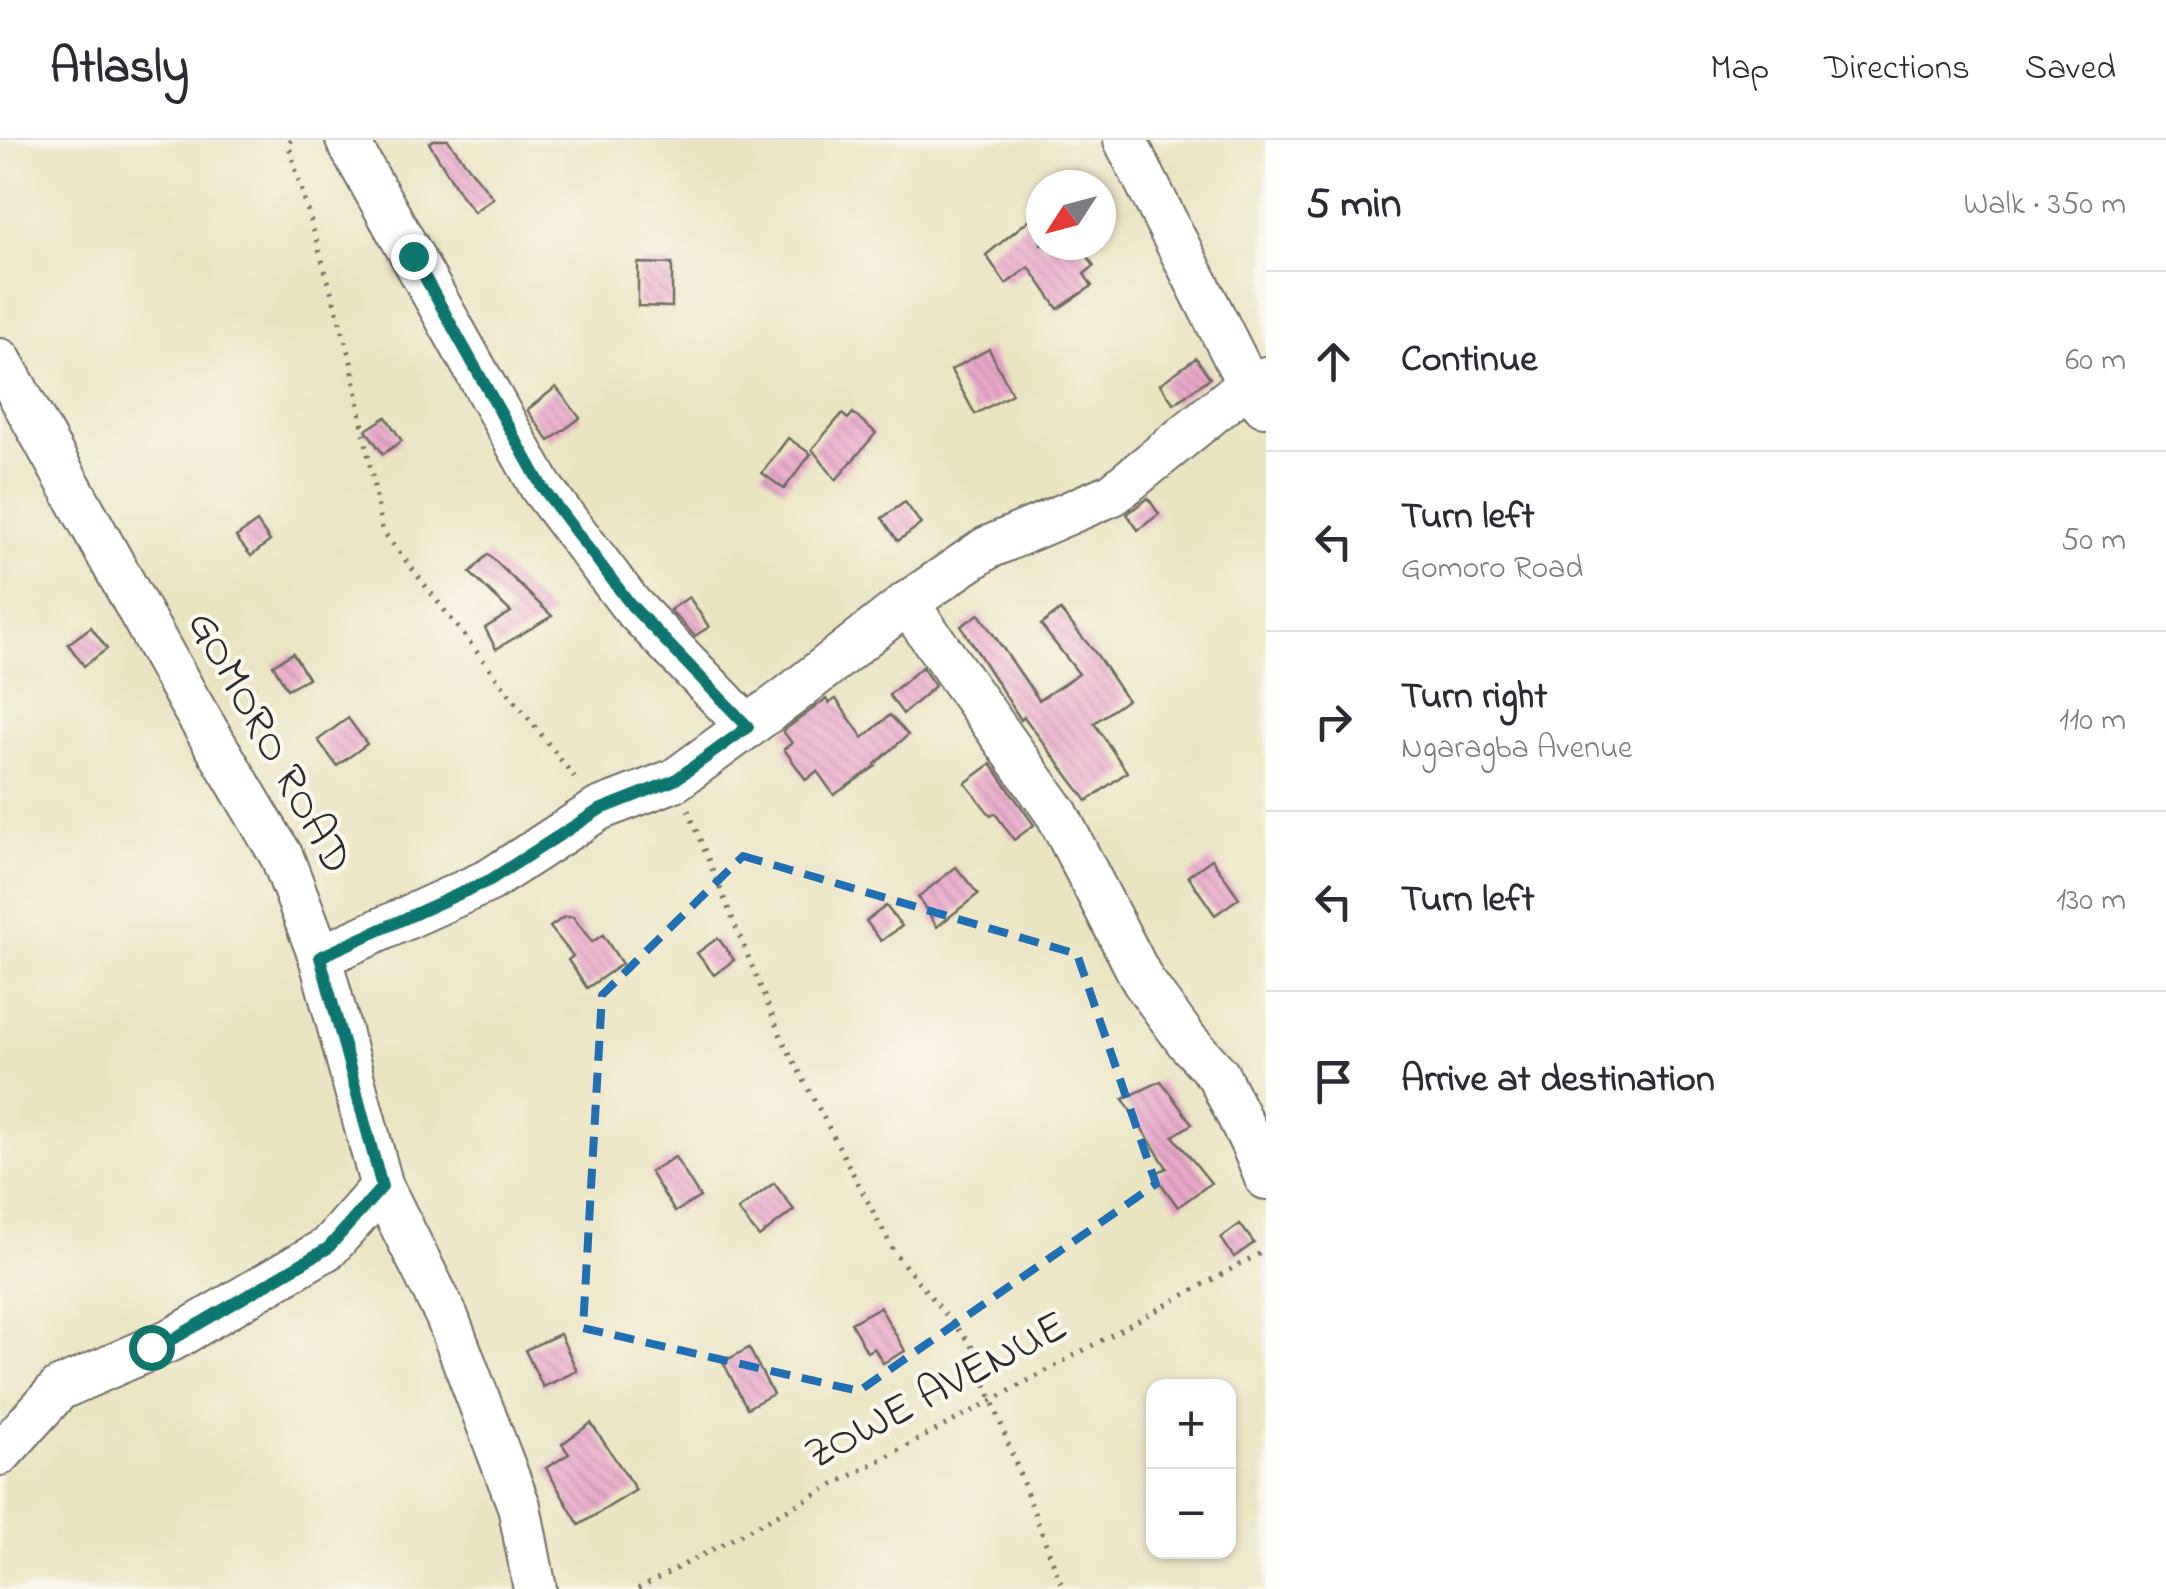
<!DOCTYPE html>
<html lang="en">
<head>
<meta charset="utf-8">
<style>
	body { margin:0; font-family:"Indie Flower",sans-serif; background:#f2f2f3; color:#2b2b33 }
	.controls { position:absolute; right:30px; bottom:30px; display:grid; overflow:hidden; border-radius:20px; box-shadow:0 2px 8px #0004 }
	.controls button { width:90px; height:90px; display:grid; place-items:center; padding:0; border:0; border-bottom:2px solid #e1e1e2; background:#fff; color:#2b2b33; font:50px sans-serif }
	.compass { position:absolute; left:1026px; top:30px; width:90px; height:90px; border-radius:50%; background:#fff; box-shadow:0 2px 8px #0004; rotate:234deg }
	.stop { position:absolute; width:30px; height:30px; margin:-22px; border:8px solid #0f766e; border-radius:50%; background:#fff }
	.stop.end { background:#0f766e; border-color:#fff; box-shadow:0 2px 10px #0008 }
	.list { margin:0; padding:0; list-style:none }
	h2 { display:flex; justify-content:space-between; align-items:center; height:130px; margin:0; padding:0 40px; font-size:42px }
	h2 small { font-size:32px; font-weight:400; color:#7c7c81 }
	.list li { display:grid; grid-template-columns:65px 1fr auto; gap:30px; align-items:center; box-sizing:border-box; height:180px; padding:0 40px; border-top:2px solid #e1e1e2 }
	.list b { display:block; font-size:38px; white-space:nowrap }
	.list p { margin:0; font-size:32px; white-space:nowrap; color:#7c7c81 }
	.list em { font-size:32px; font-style:normal; color:#7c7c81 }
	.icon { flex:none; width:55px; height:55px; fill:none; stroke:currentColor; stroke-width:2; stroke-linecap:round; stroke-linejoin:round }
	.map { position:relative; flex:none; width:1266px; height:1449px; overflow:hidden }
	header { display:flex; align-items:center; gap:60px; box-sizing:border-box; height:140px; padding:0 50px; background:#fff; border-bottom:2px solid #e1e1e2 }
	header strong { font-size:48px }
	nav { display:flex; gap:55px; margin-inline-start:auto; font-size:35px }
	main { display:flex }
	aside { flex:1; background:#fff }
	.map>svg:first-child { display:block }
	.building { fill:url(#building-back-hatch) }
	.lines { fill:none; stroke-linecap:round; stroke-linejoin:round }
	.minor-casing { stroke:#6e6c60; stroke-width:46 }
	.path { stroke:#6e6c60; stroke-width:5; stroke-dasharray:2.5 8; stroke-linecap:butt }
	.minor { stroke:#fff; stroke-width:42 }
	.route { stroke:#0f766e; stroke-width:12 }
	.marked { fill:none; stroke:#1f6fb2; stroke-width:8; stroke-dasharray:20 12; stroke-linejoin:round }
	.labels { text-anchor:middle; dominant-baseline:central; stroke-width:8; stroke-linejoin:round; paint-order:stroke }
	.street-label { font-size:45px; fill:#2b2b2b; stroke:#fbf7ec }
</style>
</head>
<body>
<header>
<strong>Atlasly</strong>
<nav><a>Map</a><a>Directions</a><a>Saved</a></nav>
</header>
<main>
<div class="map">
<svg width="1266" height="1449" viewBox="0 0 1266 1449">
	<defs>
		<pattern id="building-back-hatch" width="6" height="6" patternUnits="userSpaceOnUse" patternTransform="scale(2.5)"><rect width="6" height="6" fill="#eaa9cc"/><path d="M-1 5l2 2M0 0l6 6M5-1l2 2" fill="none" stroke="#be8aa6"/></pattern>
	</defs>
	<rect width="100%" height="100%" fill="#fbf7ec"/>
	<filter id="ink" filterUnits="userSpaceOnUse"><feTurbulence type="fractalNoise" baseFrequency=".01" numOctaves="2"/><feDisplacementMap in="SourceGraphic" scale="20" xChannelSelector="R" yChannelSelector="G"/><feConvolveMatrix kernelMatrix="1 2 1 2 8 2 1 2 1" color-interpolation-filters="sRGB"/></filter>
	<filter id="wash" filterUnits="userSpaceOnUse"><feTurbulence type="fractalNoise" baseFrequency=".0048" numOctaves="4" result="noise"/><feDisplacementMap in="SourceGraphic" scale="40" xChannelSelector="R" yChannelSelector="G"/><feGaussianBlur stdDeviation="2.25" result="paint"/><feColorMatrix in="noise" values="0 0 0 0 0 0 0 0 0 0 0 0 0 0 0 0 0 1.4 0 .05"/><feComposite in="paint" operator="in"/></filter>
	<g filter="url(#wash)">
		<rect width="100%" height="100%" fill="#ebe4c3"/>
		<g id="blocks">
			<g class="building">
				<path d="M434 0H448L493 58 474 72 461 55 429 3Z"/>
				<path d="M1030 79 1041 93V105H1080L1094 126 1084 134 1092 146 1058 169 1029 127 1006 144 986 115Z"/>
				<path d="M638 123 672 124V167L638 166Z"/>
				<path d="M989 209 1012 254 975 274 951 230Z"/>
				<path d="M1196 218 1210 238 1174 264 1160 244Z"/>
				<path d="M556 247 580 278 549 301 527 270Z"/>
				<path d="M853 273 876 293 836 340 812 309 842 274 848 279Z"/>
				<path d="M386 277 402 301 383 314 366 290Z"/>
				<path d="M788 298 811 314 784 349 762 333Z"/>
				<path d="M1148 358 1159 374 1138 390 1127 374Z"/>
				<path d="M905 362 921 384 898 401 882 378Z"/>
				<path d="M257 382 270 401 251 416 236 397Z"/>
				<path d="M488 414 552 476 496 509 485 488 511 472 470 433Z"/>
				<path d="M689 457 709 487 695 496 670 470Z"/>
				<path d="M1060 470 1097 515 1127 560 1094 583 1127 632 1087 661 1024 577 1021 580 961 486 979 474 1039 560 1079 534 1041 485Z"/>
				<path d="M91 487 107 509 84 526 68 504Z"/>
				<path d="M293 513 308 538 287 549 273 525Z"/>
				<path d="M922 527 935 546 903 574 889 555Z"/>
				<path d="M826 559 829 563 836 559 863 598 890 575 908 595 875 624 876 626 834 655 817 631 806 640 784 609 792 603 783 591Z"/>
				<path d="M348 578 367 604 337 626 318 600Z"/>
				<path d="M991 624 1034 685 1014 700 995 673 991 676 965 643Z"/>
				<path d="M1212 719 1239 758 1215 775 1188 736Z"/>
				<path d="M956 727 978 754 937 787 918 757Z"/>
				<path d="M886 766 902 786 881 801 866 781Z"/>
				<path d="M564 777H573L592 802 603 795 622 824 587 848 568 820 573 816 550 787Z"/>
				<path d="M718 798 734 820 714 835 697 813Z"/>
				<path d="M1161 941 1192 984 1173 996 1211 1043 1178 1067 1154 1034 1167 1028 1123 959Z"/>
				<path d="M675 1017 700 1057 675 1072 650 1032Z"/>
				<path d="M774 1043 794 1070 759 1097 738 1070Z"/>
				<path d="M1240 1084 1254 1103 1234 1117 1221 1098Z"/>
				<path d="M880 1167 905 1211 883 1223 874 1208 867 1212 851 1183Z"/>
				<path d="M560 1194 577 1231 543 1247 525 1210Z"/>
				<path d="M749 1208 773 1254 747 1268 723 1222Z"/>
				<path d="M591 1283 636 1350 579 1385 546 1328 569 1314 562 1304Z"/>
			</g>
		</g>
	</g>
	<g filter="url(#ink)">
		<use href="#blocks" fill-opacity="0" stroke="#6e6c60" stroke-width="2.5"/>
		<g class="lines">
			<defs>
				<g id="minor">
					<path d="M347 0 541 347 631 465 748 587"/>
					<path d="M1125 0 1248 244 1264 265"/>
					<path d="M0 220 188 559 282 717 320 817 382 1047 447 1177 519 1366 535 1449"/>
					<path d="M907 463 1057 674 1143 841 1187 901 1218 935 1253 1006 1266 1038"/>
					<path d="M320 817 490 740 599 669 675 640 788 557 907 463 987 408 1113 354 1248 244 1266 238"/>
					<path d="M0 1314 59 1249 175 1198 328 1108 382 1047"/>
				</g>
			</defs>
			<use href="#minor" class="minor-casing"/>
			<g class="path">
				<path d="M291 0 288 3 350 216 382 390 578 642"/>
				<path d="M688 670 781 897 896 1115 971 1205 1063 1449"/>
				<path d="M638 1449 993 1260 1266 1110"/>
			</g>
			<use href="#minor" class="minor"/>
		</g>
	</g>
	<g class="lines" filter="url(#ink)">
		<path class="route" d="M151 1207 175 1198 328 1108 382 1047 320 817 490 740 599 670 675 640 748 587 631 465 542 347 413 116"/>
	</g>
	<path class="marked" d="M743 716 1077 814 1156 1044 859 1251 583 1188 602 855Z"/>
	<g class="labels">
		<g class="street-label">
			<text transform="translate(268 603) rotate(61)">GOMORO ROAD</text>
			<text transform="translate(937 1252) rotate(-28)">ZOWE AVENUE</text>
		</g>
	</g>
</svg>
<div class="controls">
<button>+</button>
<button>−</button>
</div>
<svg class="compass" viewBox="-18 -18 36 36"><path d="M0-13l5 13h-10z" fill="#e53935"/><path d="M0 13l5-13h-10z" fill="#7c7c81"/></svg>
<div class="stop" style="left:151px;top:1207px"></div>
<div class="stop end" style="left:413px;top:116px"></div>
</div>
<aside>
<h2>5 min<small>Walk · 350 m</small></h2>
<ul class="list">
<li><svg class="icon" aria-label="ahead" viewBox="0 0 24 24"><path d="M12 20V5M6 11l6-6 6 6"/></svg><div><b>Continue</b></div><em>60 m</em></li>
<li><svg class="icon" aria-label="left" viewBox="0 0 24 24"><path d="M17 20v-9H6M10 6l-5 5 5 5"/></svg><div><b>Turn left</b><p>Gomoro Road</p></div><em>50 m</em></li>
<li><svg class="icon" aria-label="right" viewBox="0 0 24 24"><path d="M7 20v-9h11M14 6l5 5-5 5"/></svg><div><b>Turn right</b><p>Ngaragba Avenue</p></div><em>110 m</em></li>
<li><svg class="icon" aria-label="left" viewBox="0 0 24 24"><path d="M17 20v-9H6M10 6l-5 5 5 5"/></svg><div><b>Turn left</b></div><em>130 m</em></li>
<li><svg class="icon" aria-label="arrive" viewBox="0 0 24 24"><path d="M6 21V4h12l-3 4 3 4H6"/></svg><div><b>Arrive at destination</b></div></li>
</ul>
</aside>
</main>
</body>
</html>
